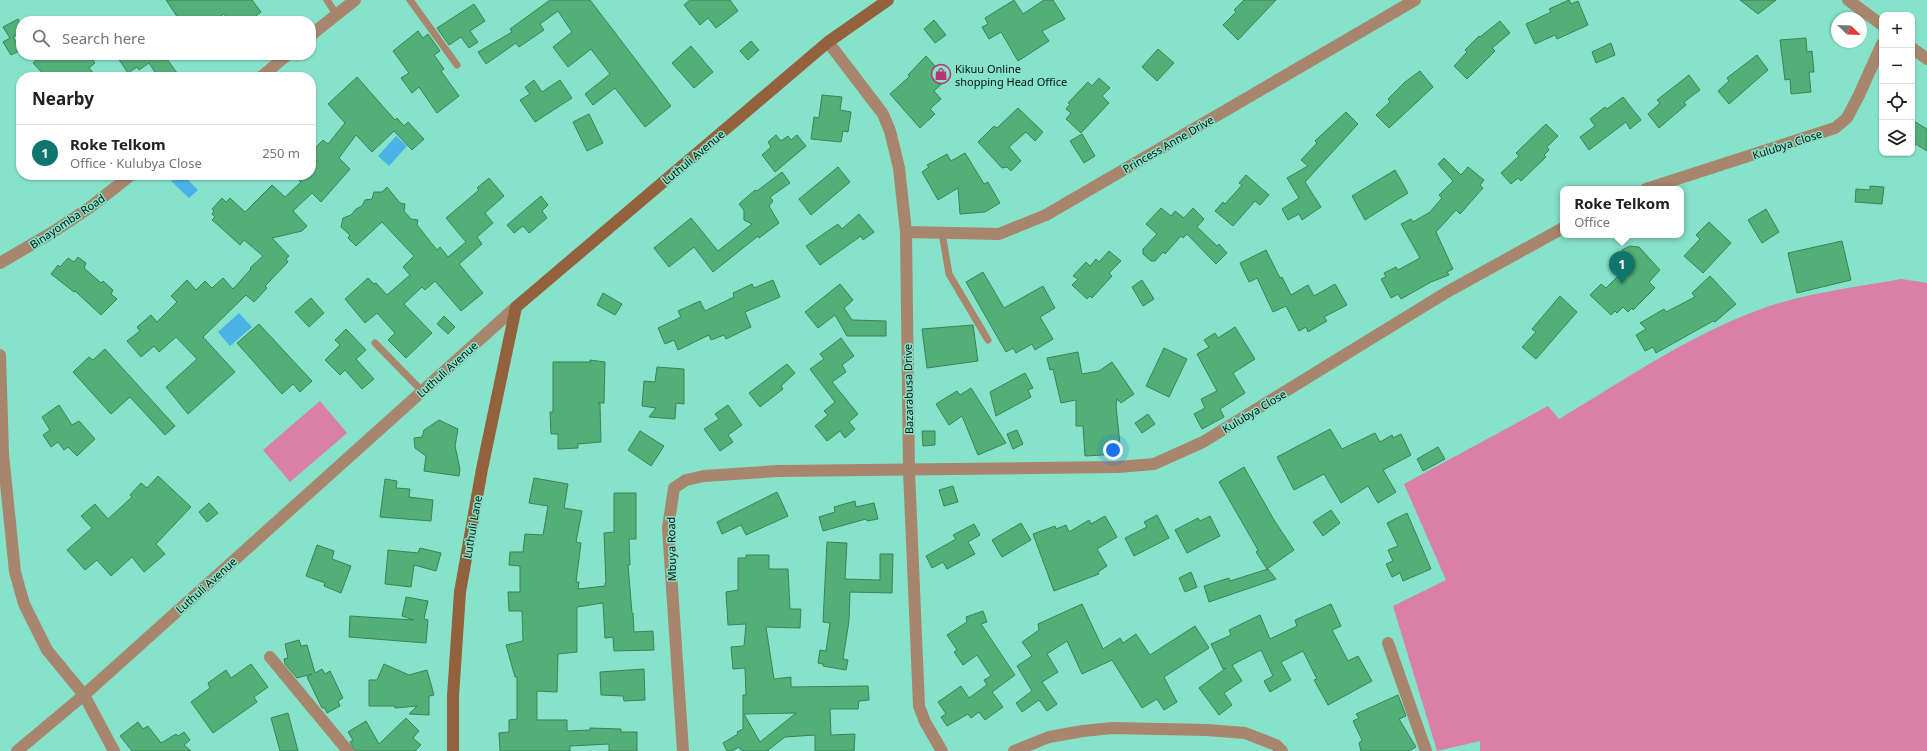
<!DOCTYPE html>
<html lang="en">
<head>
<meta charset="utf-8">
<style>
	body { margin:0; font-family:"Noto Sans",sans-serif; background:#f2f2f2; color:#202124 }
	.controls { position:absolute; right:12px; top:12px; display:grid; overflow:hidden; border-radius:8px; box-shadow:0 1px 3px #0004 }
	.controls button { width:36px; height:36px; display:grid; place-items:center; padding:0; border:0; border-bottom:1px solid #e0e0e0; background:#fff; color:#202124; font:20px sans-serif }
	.compass { position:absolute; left:1831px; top:12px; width:36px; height:36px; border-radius:50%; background:#fff; box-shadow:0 1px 3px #0004; rotate:113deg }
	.you { position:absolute; left:1113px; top:450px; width:14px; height:14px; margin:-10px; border:3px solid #fff; border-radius:50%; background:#1a73e8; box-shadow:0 0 0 6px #1a73e833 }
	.badge { display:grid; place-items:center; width:26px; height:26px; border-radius:50%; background:#0f766e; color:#fff; font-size:13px; font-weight:700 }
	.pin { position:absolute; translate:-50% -33px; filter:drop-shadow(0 1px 2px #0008) }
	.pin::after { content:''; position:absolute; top:21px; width:14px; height:12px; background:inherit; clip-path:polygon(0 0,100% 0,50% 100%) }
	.popup { position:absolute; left:1560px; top:186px; width:124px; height:52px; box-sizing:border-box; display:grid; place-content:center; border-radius:8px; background:#fff; filter:drop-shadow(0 1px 3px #0005); font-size:13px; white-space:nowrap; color:#757577 }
	.popup b { font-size:15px; color:#202124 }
	.popup::after { content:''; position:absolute; left:50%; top:100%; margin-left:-8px; border:8px solid transparent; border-top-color:#fff }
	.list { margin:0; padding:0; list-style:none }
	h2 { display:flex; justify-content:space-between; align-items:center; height:52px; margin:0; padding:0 16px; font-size:17px }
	h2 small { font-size:13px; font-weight:400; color:#757577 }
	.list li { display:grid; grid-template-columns:26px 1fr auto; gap:12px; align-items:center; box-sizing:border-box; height:56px; padding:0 16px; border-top:1px solid #e0e0e0 }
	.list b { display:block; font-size:15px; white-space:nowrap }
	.list p { margin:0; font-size:13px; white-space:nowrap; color:#757577 }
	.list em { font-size:13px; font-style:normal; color:#757577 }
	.icon { flex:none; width:22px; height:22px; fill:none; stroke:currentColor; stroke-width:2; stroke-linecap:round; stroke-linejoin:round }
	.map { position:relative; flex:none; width:1927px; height:751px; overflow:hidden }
	.search { position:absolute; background:#fff; box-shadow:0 1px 3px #0004; left:16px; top:16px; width:300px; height:44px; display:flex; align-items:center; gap:10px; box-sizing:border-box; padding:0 14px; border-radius:16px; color:#757577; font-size:15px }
	.panel { position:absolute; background:#fff; box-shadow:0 1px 3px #0004; left:16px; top:72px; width:300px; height:108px; border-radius:16px }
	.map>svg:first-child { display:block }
	.green { fill:#da80a5 }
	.water { fill:#4bb2e8 }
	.building { fill:#52af77; stroke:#3d8157; fill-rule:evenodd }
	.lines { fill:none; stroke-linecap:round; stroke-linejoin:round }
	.lane { stroke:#a8856d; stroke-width:7 }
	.street { stroke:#a8856d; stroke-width:12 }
	.secondary { stroke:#94613d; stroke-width:12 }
	.labels { text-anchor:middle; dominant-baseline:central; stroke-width:3; stroke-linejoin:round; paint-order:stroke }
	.poi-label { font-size:11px; fill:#00140e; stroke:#86e2c9; text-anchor:start }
	.street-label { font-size:11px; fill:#00140e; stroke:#86e2c9 }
</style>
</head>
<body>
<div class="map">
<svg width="1927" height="751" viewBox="0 0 1927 751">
	<rect width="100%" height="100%" fill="#86e2c9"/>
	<g class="green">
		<path d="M1901 279 1927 283V751H1480V741L1437 751 1393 606 1446 580 1404 484 1548 406 1559 419C1623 381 1686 337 1756 311 1802 293 1853 288 1901 279Z"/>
		<path d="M320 401 347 433 290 482 263 450Z"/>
	</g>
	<g class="water">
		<path d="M396 136 407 146 389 166 378 156Z"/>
		<path d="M177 175H183L198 190 189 198 171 181Z"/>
		<path d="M239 313 252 327 230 346 218 332Z"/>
	</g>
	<g class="building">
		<path d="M166 0H252L261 12 249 21H229L224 14 214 21H191L188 17 180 21Z"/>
		<path d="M550 0H590L671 106 645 127 615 88 593 105 585 94 610 74 591 49 568 67 553 47 572 32 558 11 540 24 544 30 519 47 516 43 486 64 478 52 512 32 510 29Z"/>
		<path d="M690 0H730L738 11 716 28 708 18 700 25 684 5Z"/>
		<path d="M1014 0 1023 14 1044 0H1053L1065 19 1042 31 1049 41 1018 61 1001 32 989 39 982 27 988 24 985 18Z"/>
		<path d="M1244 0H1276L1238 40 1223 25 1236 12 1234 10Z"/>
		<path d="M1569 0 1571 4 1578 1 1588 25 1557 39 1555 35 1535 44 1526 24 1551 12 1549 9Z"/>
		<path d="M1740 0H1776L1758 14Z"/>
		<path d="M474 4 485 21 470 31 478 42 469 48 461 37 449 45 437 28Z"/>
		<path d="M18 19 21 26V33L13 37 21 50 11 55 3 42 10 38 3 27Z"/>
		<path d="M934 20 946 35 935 43 924 29Z"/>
		<path d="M1500 21 1510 33 1492 48 1495 51 1467 79 1454 66 1467 52 1465 50 1479 36 1480 37Z"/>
		<path d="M418 31 423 38 428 34 440 51 434 55 444 69 441 71 459 96 437 113 419 87 412 93 401 78 409 73 393 51Z"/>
		<path d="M1806 38 1807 52 1812 51 1814 72H1809L1811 92 1791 94 1790 79 1785 80 1780 40Z"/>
		<path d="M751 41 759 50 748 60 740 51Z"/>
		<path d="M1611 43 1615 55 1596 63 1592 52Z"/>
		<path d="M691 46 713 72 694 88 672 63Z"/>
		<path d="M1158 49 1174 63 1157 81 1142 67Z"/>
		<path d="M42 55H89L95 63 89 68 97 77H46L33 63Z"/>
		<path d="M116 55H164L180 77H158L149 63 139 70 137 67 128 73Z"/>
		<path d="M1757 55 1768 70 1729 104 1718 91 1729 81 1727 78Z"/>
		<path d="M926 56 947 79 934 91 941 99 930 109 935 114 920 128 890 94 910 76 908 75Z"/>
		<path d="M1420 71 1433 87 1389 128 1376 115 1390 102 1388 99 1405 82Z"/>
		<path d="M1689 75 1700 90 1684 102 1686 105 1659 128 1648 114 1660 103 1657 100Z"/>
		<path d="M357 77 395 120 397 118 404 126 408 122 424 139 412 150 394 131 372 152 356 135 339 158 350 169 321 202 312 193 293 211 307 226 302 231 272 238 289 256 286 259 288 262 265 286 267 288 254 302 246 295 203 337 235 372 188 414 166 387 197 359 176 337 159 352 154 346 141 357 127 341 140 331 137 327 151 315 157 322 177 302 171 296 187 280 196 290 205 281 212 288 223 278 233 289 251 269 250 268 263 256 244 240 240 245 218 225 212 220 215 217 212 214 214 211 212 209 222 198 226 202 230 198 245 212 272 185 285 197 301 182 294 175H311V152L323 140 328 144 345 123 328 104Z"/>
		<path d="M1099 78 1110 88 1102 96 1109 103 1081 133 1066 119 1071 113 1066 109 1070 104 1068 103 1088 82 1092 86Z"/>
		<path d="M534 80 542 92 560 80 572 98 535 122 520 100 530 94 525 87Z"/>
		<path d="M822 95 842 97 840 110 851 112 848 132 843 131 841 142 811 139 814 117 819 118Z"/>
		<path d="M1623 97 1641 120 1630 129 1626 122 1589 150 1580 137 1595 126 1590 119 1605 107 1607 109Z"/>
		<path d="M1018 108 1043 132 1035 141 1026 132 1009 147 1021 161 1011 171 1007 167 1002 168 978 142 994 126 997 128Z"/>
		<path d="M1346 112 1358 124 1305 182 1321 207 1302 220 1299 214 1288 220 1282 209 1299 198 1287 178 1308 166 1301 160 1317 143 1315 141Z"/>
		<path d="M589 114 603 143 587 151 573 122Z"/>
		<path d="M1912 120 1927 129V151L1912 142Z"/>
		<path d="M1546 124 1558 136 1547 147 1549 150 1544 155 1546 157 1521 181 1518 178 1511 184 1501 173 1519 156 1516 153Z"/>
		<path d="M1082 134 1095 156 1084 163 1070 141Z"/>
		<path d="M776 135 781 141 788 136 791 140 797 135 806 146 775 172 762 155 771 147 768 142Z"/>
		<path d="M965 153 984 184 988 182 1000 203 985 212 960 214 958 188 938 200 922 172 929 167 927 165 947 154 951 161Z"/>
		<path d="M1444 158 1461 175 1468 167 1484 180 1480 185 1483 188 1460 214 1456 210 1436 232 1453 269 1447 272 1449 275 1431 282 1401 299 1398 294 1391 298 1381 279 1386 277 1384 273 1396 267 1398 270 1420 258 1401 224 1411 219 1413 222 1430 212 1442 198 1439 195 1453 181 1438 164Z"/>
		<path d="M838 167 850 182 811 215 799 199Z"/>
		<path d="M1395 170 1408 193 1365 220 1352 196Z"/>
		<path d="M782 172 790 183 770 197 773 201 769 206 779 223 759 238 758 236 713 272 694 247 669 267 654 248 691 218 718 251 752 224 744 220V210L739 204 755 190 757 191Z"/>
		<path d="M1246 175 1269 195 1260 205 1255 201 1233 226 1215 211 1223 202 1225 204 1242 185 1239 183Z"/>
		<path d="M489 178 504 196 485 213 493 223 477 237 482 244 459 264 483 293 461 311 435 281 425 290 422 287 404 304 432 333 406 358 388 340 395 333 377 313 365 323 345 299 368 278 374 284 376 283 387 295 410 275 403 267 414 256 382 222 356 246 348 238 350 235 341 227 343 218 351 215 356 209 362 206 365 200 372 199 374 192H382L387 187 400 203 405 204 404 211 411 219 418 220 417 225 437 250 440 247 448 257 466 242 446 218 479 190 477 188Z"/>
		<path d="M1870 186 1884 187 1882 204 1855 202 1856 189 1870 190Z"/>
		<path d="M541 196 548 205 542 211 547 218 529 233 523 226 514 233 507 225Z"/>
		<path d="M1161 208 1171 216 1175 211 1184 218 1193 208 1204 219 1197 227 1217 246 1219 244 1227 253 1216 264 1187 234 1183 238 1181 236 1165 254 1163 252 1155 261H1151L1143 254V249L1157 234 1146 224Z"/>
		<path d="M1766 209 1779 232 1762 243 1748 220Z"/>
		<path d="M859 214 874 232 863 240 861 236 820 265 806 246 838 224 842 229Z"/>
		<path d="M1709 222 1731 243 1703 273 1684 256 1700 239 1696 235Z"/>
		<path d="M1842 241 1851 280 1797 293 1788 253Z"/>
		<path d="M1630 246 1639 247 1660 270 1649 282 1655 288 1633 310 1632 308 1628 312 1623 307 1617 313 1615 311 1611 315 1590 295 1601 284 1606 288 1620 274 1617 262 1618 256 1622 250Z"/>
		<path d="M1266 250 1280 278 1282 277 1291 295 1308 285 1314 296 1335 284 1347 305 1324 317 1327 321 1308 332 1306 327 1299 331 1286 306 1273 312 1257 278 1249 282 1240 263Z"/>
		<path d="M1109 251 1121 261 1109 273 1112 276 1092 298 1090 296 1087 299 1072 285 1078 279 1073 276 1086 262 1090 266 1096 259 1099 262Z"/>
		<path d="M78 257 86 263 84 268 101 283 103 281 113 290 111 294 117 299 101 315 75 291 74 292 51 274 58 265 60 267 68 258 74 262Z"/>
		<path d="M983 272 1004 308 1043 286 1055 308 1040 317 1053 339 1035 350 1032 344 1016 353 1013 348 1006 352 966 282Z"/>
		<path d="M1710 276 1736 304 1715 322 1713 321 1656 353 1653 347 1645 351 1636 335 1646 329 1640 323 1664 309 1666 312 1695 297 1692 293Z"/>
		<path d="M773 280 780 297 745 312 751 327 726 339 724 335 711 340 709 335 678 350 674 340 665 344 658 328 681 317 678 311 700 301 705 311 734 297 733 293 752 284 754 288Z"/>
		<path d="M1142 280 1154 299 1143 306 1132 287Z"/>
		<path d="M840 284 853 300 844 308 852 320 886 321V336H847L835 315 818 328 805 312Z"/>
		<path d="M603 293 622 304 615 315 597 305Z"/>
		<path d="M1560 296 1577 312 1536 359 1522 347 1536 332 1532 329Z"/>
		<path d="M311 298 324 313 309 327 295 312Z"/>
		<path d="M444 316 455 327 448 334 437 324Z"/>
		<path d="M259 324 312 381 300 392 293 384 282 394 237 343Z"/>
		<path d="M973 325 978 361 927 368 922 329Z"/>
		<path d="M1235 327 1255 359 1233 373 1245 393 1220 409 1224 417 1202 429 1194 414 1205 408 1201 399 1217 391 1197 354 1209 347 1204 340 1215 333 1218 338Z"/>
		<path d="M346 329 366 350 356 359 374 379 362 389 345 370 340 375 325 360 340 345 335 340Z"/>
		<path d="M841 338 854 356 842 365 846 372 832 382 858 414 849 422 855 429 845 438 840 431 827 441 815 426 828 415 824 411 835 402 810 369 824 359 820 354Z"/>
		<path d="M1164 348 1187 359 1169 397 1146 386Z"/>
		<path d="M105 349 175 426 165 435 130 397 111 414 73 372 89 357 93 360Z"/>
		<path d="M1078 352 1082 374 1099 371 1112 362 1134 394 1121 403 1117 399 1116 406 1121 454 1085 456 1083 426H1076V400L1061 403 1053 369 1050 370 1047 358Z"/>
		<path d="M590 360 605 362 604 403H598L600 404 601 442 578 444V448L558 449V434H551L550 412H553V362H590Z"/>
		<path d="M787 364 795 373 781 386 783 389 760 407 749 393Z"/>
		<path d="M657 367 684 369V404L676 403 675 419 649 417 656 408 642 406 644 381 655 382Z"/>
		<path d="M1025 373 1033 388 1028 390 1031 397 996 416 990 392Z"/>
		<path d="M971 388 1006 443 978 455 962 416 949 425 936 404 957 391 960 395Z"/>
		<path d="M59 405 72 425 79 421 95 439 77 456 68 447 64 450 58 442 51 447 43 435 50 430 42 417Z"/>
		<path d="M728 405 742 425 728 435 733 442 720 451 704 429 719 419 715 414Z"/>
		<path d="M1148 414 1155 424 1142 433 1135 423Z"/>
		<path d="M439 420 458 429 455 446 460 469 459 476 424 471 426 456 415 448 414 438 422 437 424 430Z"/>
		<path d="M1330 429 1342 449 1375 433 1380 442 1392 435 1393 438 1401 434 1411 455 1383 470 1396 492 1378 503 1368 486 1341 503 1324 474 1294 490 1277 457Z"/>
		<path d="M1017 430 1023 444 1013 449 1007 434Z"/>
		<path d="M640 431 664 446 651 466 628 450Z"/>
		<path d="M922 431H935V445L923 446Z"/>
		<path d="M1438 447 1445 459 1423 471 1417 459Z"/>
		<path d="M1244 467 1274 520 1294 550 1267 569 1256 552 1258 550 1219 482Z"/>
		<path d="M158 476 191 507 156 544 165 554 144 572 132 557 111 576 97 560 85 570 67 550 92 528 81 516 95 504 108 519 132 497 130 495 141 483 147 488Z"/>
		<path d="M534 478 568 484 564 508 582 511 576 542 581 543 576 582H579L578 589 605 586V583H606L604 533 614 532V493H636V539H629L630 565H628L632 613H633L634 632 653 631 654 650 614 651 613 637 605 638 603 603 577 607V652L558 654 557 692 537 691V720H567V731L590 730V728L621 729V732H637V751H609V744L570 746V751H500L499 733 509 732V720L517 719V677H515L506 645 523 641 522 611H509L508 592H520V566L509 565 510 552H523L525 534 543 535 548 506 529 503Z"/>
		<path d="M385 479 397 481 396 488 410 489 409 497 433 500 431 521 380 517Z"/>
		<path d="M953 486 958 502 944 506 939 490Z"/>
		<path d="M777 492 788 516 746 535 741 525 722 534 717 522Z"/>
		<path d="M855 501 856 507 874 503 878 519 867 521 866 519 823 531 819 517 835 512 834 507Z"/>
		<path d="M209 503 218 513 207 522 199 512Z"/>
		<path d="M1331 510 1340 523 1323 536 1313 522Z"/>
		<path d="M1407 513 1431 569 1403 581 1400 573 1392 577 1386 564 1393 561 1388 550 1398 546 1387 523Z"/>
		<path d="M1157 515 1169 538 1134 556 1125 538 1147 527 1144 522Z"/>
		<path d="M1105 516 1117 537 1097 549 1107 566 1098 572 1099 574 1054 591 1033 534 1055 526 1056 529 1066 525 1069 532 1089 520 1091 524Z"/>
		<path d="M1210 516 1220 536 1187 553 1175 530 1198 518 1200 521Z"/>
		<path d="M1021 523 1031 540 1002 557 992 540Z"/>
		<path d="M974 524 980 535 968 542 975 554 947 569 943 562 932 568 926 556 956 539 953 535Z"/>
		<path d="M827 542 847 543 845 579 880 580V554H893L892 593 850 592 849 621 843 659 848 660 846 670 823 666V664L818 663 820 650 826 651 830 623 823 622Z"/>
		<path d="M317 545 334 551 332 559 351 566 341 593 324 586 325 583 306 576Z"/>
		<path d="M420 548 441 553 436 571 414 565 411 587 385 584 388 550 418 553Z"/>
		<path d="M746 555H769V569H788L790 609H801L800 628 766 627 774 679 791 677V687L868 686 869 700 859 701 858 709H830L831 735 855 734 854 751H815V735L785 737 767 751H742L739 747 732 751H727L723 743 738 734 737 732 743 729V695H746L745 668 733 669 731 647 744 646 746 624 728 625 726 592 738 590V558H746ZM796 713 760 742 744 714Z"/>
		<path d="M1268 569 1276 579 1209 602 1204 586 1229 578 1230 581Z"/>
		<path d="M1191 572 1197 587 1185 592 1179 578Z"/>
		<path d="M406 597 428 601 424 619 428 620 426 643 349 637 350 616 414 620 402 616Z"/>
		<path d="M1082 604 1103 649 1120 638 1123 643 1136 634 1150 655 1195 626 1209 648 1164 677 1177 702 1164 710 1157 699 1142 708 1112 660 1082 674 1067 641 1047 654 1058 672 1042 682 1057 704 1047 711 1039 700 1022 712 1016 703 1032 691 1017 666 1032 656 1022 642 1039 630 1038 624Z"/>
		<path d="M1331 604 1341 626 1332 630 1348 661 1358 656 1372 681 1328 705 1314 680 1317 679 1303 651 1281 662 1291 680 1270 692 1264 681 1273 676 1261 650 1232 665 1242 681 1224 693 1232 705 1219 715 1199 688 1226 668 1223 669 1211 644 1231 635 1229 630 1260 615 1270 639 1297 626 1295 620Z"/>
		<path d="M983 611 987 622 981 624 1015 675 992 692 1003 707 985 720 979 712 971 718 968 714 947 726 941 717 946 714 938 702 961 686 969 698 987 685 984 680 991 676 977 655 963 665 954 652 957 650 947 635 967 622 966 617Z"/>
		<path d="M299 640 301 646 307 645 315 673 322 669 325 674 330 671 343 698 338 701 340 706 327 713 325 708H322L307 677 312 674 297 678 285 664 284 659 288 658 285 644Z"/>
		<path d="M251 664 268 687 254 697 257 702 213 733 191 702 210 688 208 683 226 670 231 678Z"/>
		<path d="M384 664 409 675 427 670 434 695 429 696V715L409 714 417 706 395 708V706H369V680H377Z"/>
		<path d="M644 669 645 700 624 701 623 696 601 695 600 672Z"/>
		<path d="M1398 695 1406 716 1399 719 1416 747 1409 751H1361L1359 743 1362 740 1353 721 1359 718 1356 714Z"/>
		<path d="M288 713 298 751H280L271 718Z"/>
		<path d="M406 718 419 731 413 738 421 745 415 751H355L350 742 353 740 348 732 366 721 379 744Z"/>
		<path d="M138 722 143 729 148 726 161 743 176 734 178 736 184 732 190 740 184 745 191 751H132L120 736Z"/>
	</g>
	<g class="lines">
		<g class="lane">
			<path d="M327 0 336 14"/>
			<path d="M410 0 457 65"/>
			<path d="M942 233 949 274 988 340"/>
			<path d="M375 343 422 391"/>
		</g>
		<g class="street">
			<path d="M1848 0 1882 25"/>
			<path d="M311 35 355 0"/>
			<path d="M828 42 883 114 890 131 899 168 906 232 909 471 919 706 925 722 942 751"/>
			<path d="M1912 48 1927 59"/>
			<path d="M261 77 287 55"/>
			<path d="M1646 189 1835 128 1847 118 1859 95 1882 44"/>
			<path d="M906 232 999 234 1046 215 1415 0"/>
			<path d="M0 263 53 232 89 208 131 175"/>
			<path d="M0 355 3 454"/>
			<path d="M0 454H3L15 572 24 604 47 650 84 695 114 751"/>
			<path d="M1388 643 1426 751"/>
			<path d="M270 657 348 751"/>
			<path d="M17 751 84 695 516 307"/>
			<path d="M683 751 668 528 674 488 686 480 704 476 778 471 1118 467 1154 464 1203 442 1447 292 1563 228"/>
			<path d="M1014 751 1049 737 1083 731 1112 728 1207 730 1245 733 1276 745 1282 751"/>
		</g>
		<path class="secondary" d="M453 751V696L460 592 482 469 516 307 828 42 888 0"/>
	</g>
	<defs>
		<symbol id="shop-ring" viewBox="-11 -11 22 22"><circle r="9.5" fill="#86e2c9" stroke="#b93375" stroke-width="1.5"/><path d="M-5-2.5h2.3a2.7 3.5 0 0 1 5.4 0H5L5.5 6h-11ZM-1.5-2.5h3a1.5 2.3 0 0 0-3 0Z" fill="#b93375"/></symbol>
	</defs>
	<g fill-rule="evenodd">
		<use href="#shop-ring" x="930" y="63" width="22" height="22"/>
	</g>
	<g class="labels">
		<g class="poi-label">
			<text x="955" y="68">Kikuu Online<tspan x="955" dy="13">shopping Head Office</tspan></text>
		</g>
		<g class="street-label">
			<text transform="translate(1168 144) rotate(-30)">Princess Anne Drive</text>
			<text transform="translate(1787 144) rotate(-18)">Kulubya Close</text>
			<text transform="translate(693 157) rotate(-40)">Luthuli Avenue</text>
			<text transform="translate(67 221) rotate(-34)">Binayomba Road</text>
			<text transform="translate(447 369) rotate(-42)">Luthuli Avenue</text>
			<text transform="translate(908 389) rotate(-91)">Bazarabusa Drive</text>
			<text transform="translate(1254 411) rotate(-31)">Kulubya Close</text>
			<text transform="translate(472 527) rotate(-80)">Luthuli Lane</text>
			<text transform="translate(671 549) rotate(-91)">Mbuya Road</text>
			<text transform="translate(206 585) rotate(-42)">Luthuli Avenue</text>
		</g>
	</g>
</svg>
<div class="controls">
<button>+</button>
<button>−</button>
<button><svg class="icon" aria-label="locate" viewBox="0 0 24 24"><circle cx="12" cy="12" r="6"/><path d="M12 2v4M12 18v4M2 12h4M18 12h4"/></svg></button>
<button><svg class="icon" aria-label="layers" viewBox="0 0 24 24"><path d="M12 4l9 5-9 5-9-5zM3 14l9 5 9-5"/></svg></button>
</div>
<svg class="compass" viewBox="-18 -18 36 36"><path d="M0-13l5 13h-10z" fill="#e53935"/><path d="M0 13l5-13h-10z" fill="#757577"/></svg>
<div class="you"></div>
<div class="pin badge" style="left:1622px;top:284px">1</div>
<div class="popup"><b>Roke Telkom</b>Office</div>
<div class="search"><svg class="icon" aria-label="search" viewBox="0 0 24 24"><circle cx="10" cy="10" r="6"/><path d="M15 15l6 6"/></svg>Search here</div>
<section class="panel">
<h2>Nearby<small></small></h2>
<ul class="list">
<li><span class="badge">1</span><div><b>Roke Telkom</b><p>Office · Kulubya Close</p></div><em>250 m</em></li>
</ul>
</section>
</div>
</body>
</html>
